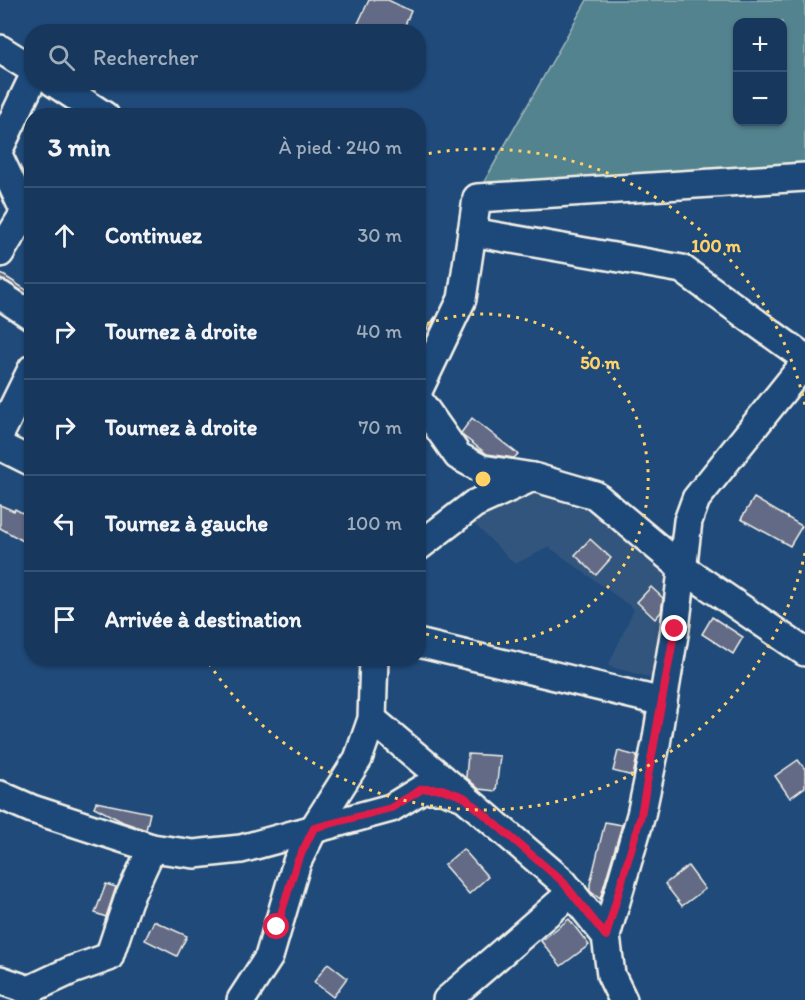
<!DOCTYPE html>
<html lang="fr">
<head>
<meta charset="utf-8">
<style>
	body { margin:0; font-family:Itim,sans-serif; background:#203f62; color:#f1f3f6 }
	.controls { position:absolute; right:18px; top:18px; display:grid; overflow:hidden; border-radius:12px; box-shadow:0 2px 4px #0004 }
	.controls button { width:54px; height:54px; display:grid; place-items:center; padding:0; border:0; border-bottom:2px solid #365272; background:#17385c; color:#f1f3f6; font:30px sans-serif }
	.stop { position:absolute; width:18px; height:18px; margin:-14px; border:4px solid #e11d48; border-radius:50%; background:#fff }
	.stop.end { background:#e11d48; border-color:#fff; box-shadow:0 2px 6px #0008 }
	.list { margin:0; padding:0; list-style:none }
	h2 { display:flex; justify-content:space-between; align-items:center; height:78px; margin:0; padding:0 24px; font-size:26px }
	h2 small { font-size:20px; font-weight:400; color:#9eacbb }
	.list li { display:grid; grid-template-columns:39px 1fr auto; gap:18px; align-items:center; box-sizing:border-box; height:96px; padding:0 24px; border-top:2px solid #365272 }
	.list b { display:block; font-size:22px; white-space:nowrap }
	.list em { font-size:20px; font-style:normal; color:#9eacbb }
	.icon { flex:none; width:33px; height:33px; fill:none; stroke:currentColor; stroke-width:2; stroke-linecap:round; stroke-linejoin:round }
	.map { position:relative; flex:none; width:805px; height:1000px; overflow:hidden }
	.search { position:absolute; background:#17385c; box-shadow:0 2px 4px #0004; left:24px; top:24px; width:402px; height:66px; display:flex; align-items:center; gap:15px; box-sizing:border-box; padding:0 21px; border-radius:24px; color:#9eacbb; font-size:22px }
	.panel { position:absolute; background:#17385c; box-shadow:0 2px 4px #0004; left:24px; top:108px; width:402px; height:558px; border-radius:24px }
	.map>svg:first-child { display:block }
	.built { fill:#33547d }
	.green { fill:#53838e; stroke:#a4babb; stroke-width:1.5; fill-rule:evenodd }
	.building { fill:#626a85; stroke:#f4f1e8; stroke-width:1.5 }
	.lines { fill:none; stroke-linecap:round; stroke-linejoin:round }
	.minor-casing { stroke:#f4f1e8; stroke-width:32 }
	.minor { stroke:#1f4a7a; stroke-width:27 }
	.route { stroke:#e11d48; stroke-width:8 }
	.ring { fill:none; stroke:#ffd166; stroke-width:3; stroke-dasharray:3 6 }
	.centre { fill:#ffd166; stroke:#1f4a7a; stroke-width:3 }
	.ring-label { font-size:18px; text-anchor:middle; font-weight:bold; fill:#ffd166; stroke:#1f4a7a; stroke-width:5; stroke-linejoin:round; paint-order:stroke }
</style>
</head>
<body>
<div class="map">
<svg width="805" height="1000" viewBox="0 0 805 1000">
	<rect width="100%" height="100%" fill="#1f4a7a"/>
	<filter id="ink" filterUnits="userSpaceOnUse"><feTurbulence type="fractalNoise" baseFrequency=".0167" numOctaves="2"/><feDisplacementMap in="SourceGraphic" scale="12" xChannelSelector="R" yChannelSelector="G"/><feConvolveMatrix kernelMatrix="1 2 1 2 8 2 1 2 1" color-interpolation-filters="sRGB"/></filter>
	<g filter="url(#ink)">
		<path class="built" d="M533 477 595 495 681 567 667 682 608 666 634 609 549 547 515 564 463 513Z"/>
		<path class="green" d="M587 0H805V167L480 189ZM738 22H782V122H738Z"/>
		<g class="building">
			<path d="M369 0H388L411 11 402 32H354Z"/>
			<path d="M0 273 31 293 30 296 0 279Z"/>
			<path d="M435 317H436L420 350 418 342Z"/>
			<path d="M472 418 518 454 514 458 487 454 463 436 461 433Z"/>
			<path d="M754 498 802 526 790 546 741 519Z"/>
			<path d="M0 505 14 511 15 509 32 518V546L0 528Z"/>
			<path d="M590 539 611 558 596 575 575 555Z"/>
			<path d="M651 587 663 598 661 612 655 619 637 602Z"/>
			<path d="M712 617 743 637 733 654 702 634Z"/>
			<path d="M618 751 637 756 633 776 613 771Z"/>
			<path d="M468 754 500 756 496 791 479 789 466 777Z"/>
			<path d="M798 760 805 769V787L790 798 775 776Z"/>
			<path d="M96 802 150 813 146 830 123 822 94 807Z"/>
			<path d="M605 822 622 825 600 899 590 891V884Z"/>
			<path d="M463 849 488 877 469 894 444 865Z"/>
			<path d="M688 866 705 889 682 906 665 884Z"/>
			<path d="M106 884 116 887 106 917 95 913Z"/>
			<path d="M569 919 589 945 561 966 541 941Z"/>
			<path d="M154 921 187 936 177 956 145 940Z"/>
			<path d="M328 963 347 978 333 997 314 982Z"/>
		</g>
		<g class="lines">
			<defs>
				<g id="minor">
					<path d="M0 49 32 69"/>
					<path d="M53 82 105 116"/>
					<path d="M0 147 32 80"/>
					<path d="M0 159 25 212 0 253"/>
					<path d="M805 177 477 198 472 232 682 269 805 358"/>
					<path d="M0 295 32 316"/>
					<path d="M418 391 462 299 472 232"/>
					<path d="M418 399 458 456 482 469 533 477 595 495 681 567 805 652"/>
					<path d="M0 434 32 369"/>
					<path d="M0 446 32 462"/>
					<path d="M418 547 474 504 533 477"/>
					<path d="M418 643 663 702"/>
					<path d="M372 719 461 794"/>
					<path d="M0 795 32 809 152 848 194 854 241 849 391 808 422 789H442L464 797 563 882 606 936"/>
					<path d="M0 980 29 990 72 970 109 957 128 900 152 848"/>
					<path d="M241 1000 269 957 297 862 314 828 358 759 372 719 374 658"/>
					<path d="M447 1000 572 892"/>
					<path d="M623 1000 611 975 606 936 641 815 656 744 675 629 688 521 696 499 805 363"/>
				</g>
			</defs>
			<use href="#minor" class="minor-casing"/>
			<use href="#minor" class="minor"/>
		</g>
	</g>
	<g class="lines" filter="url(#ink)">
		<path class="route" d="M277 927 297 862 314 828 391 808 422 789H442L464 797 563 882 606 936 641 815 675 629"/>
	</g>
	<g class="ring">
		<path d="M419 327A165 165 0 1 1 419 631"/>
		<path d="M805 553A330 330 0 0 1 206 659M420 155A330 330 0 0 1 805 405"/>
	</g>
	<circle cx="483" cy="479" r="9" class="centre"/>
	<g class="ring-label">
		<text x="716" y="252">100 m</text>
		<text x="600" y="369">50 m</text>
	</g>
</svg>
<div class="controls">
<button>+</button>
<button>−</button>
</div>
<div class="stop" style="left:277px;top:927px"></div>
<div class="stop end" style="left:675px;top:629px"></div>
<div class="search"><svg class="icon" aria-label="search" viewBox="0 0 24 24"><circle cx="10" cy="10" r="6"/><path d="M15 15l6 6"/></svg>Rechercher</div>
<section class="panel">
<h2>3 min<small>À pied · 240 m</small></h2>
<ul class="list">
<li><svg class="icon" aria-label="ahead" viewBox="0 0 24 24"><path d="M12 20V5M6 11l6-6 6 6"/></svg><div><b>Continuez</b></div><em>30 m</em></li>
<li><svg class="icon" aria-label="right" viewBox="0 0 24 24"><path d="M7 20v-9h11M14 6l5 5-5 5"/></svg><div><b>Tournez à droite</b></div><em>40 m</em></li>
<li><svg class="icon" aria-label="right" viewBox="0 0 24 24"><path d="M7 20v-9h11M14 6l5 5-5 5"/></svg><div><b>Tournez à droite</b></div><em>70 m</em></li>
<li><svg class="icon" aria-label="left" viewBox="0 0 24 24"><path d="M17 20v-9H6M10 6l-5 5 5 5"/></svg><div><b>Tournez à gauche</b></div><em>100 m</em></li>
<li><svg class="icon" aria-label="arrive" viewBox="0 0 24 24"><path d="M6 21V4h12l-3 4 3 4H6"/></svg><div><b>Arrivée à destination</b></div></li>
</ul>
</section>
</div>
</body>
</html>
